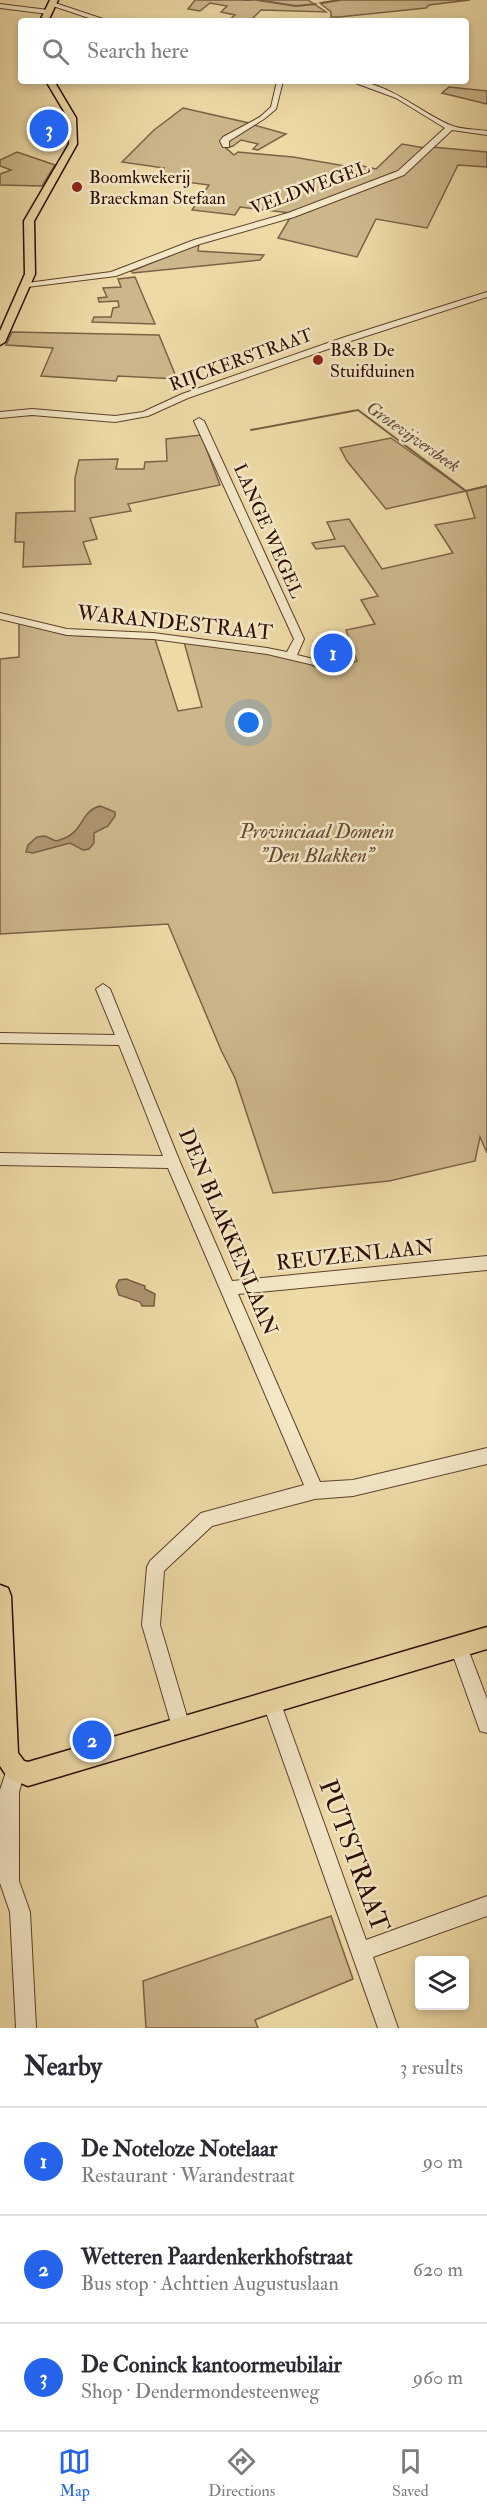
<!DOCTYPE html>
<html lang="en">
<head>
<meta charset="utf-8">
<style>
	body { margin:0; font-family:"IM FELL Double Pica",serif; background:#f2f2f3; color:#2b2b33 }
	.controls { position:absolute; right:18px; bottom:18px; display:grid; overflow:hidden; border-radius:6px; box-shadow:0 3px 9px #0003 }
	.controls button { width:54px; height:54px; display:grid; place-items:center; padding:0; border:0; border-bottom:2px solid #e1e1e2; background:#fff; color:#2b2b33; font:30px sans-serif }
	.you { position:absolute; left:249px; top:723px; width:21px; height:21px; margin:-15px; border:4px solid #fff; border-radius:50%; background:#1a73e8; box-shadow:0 0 0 9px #1a73e833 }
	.badge { display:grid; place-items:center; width:39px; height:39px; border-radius:50%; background:#2563eb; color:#fff; font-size:20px; font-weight:700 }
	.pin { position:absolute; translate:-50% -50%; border:3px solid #fff; box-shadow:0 2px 6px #0006 }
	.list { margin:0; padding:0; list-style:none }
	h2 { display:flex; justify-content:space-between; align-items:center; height:78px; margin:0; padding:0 24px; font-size:26px }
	h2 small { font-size:20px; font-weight:400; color:#7c7c81 }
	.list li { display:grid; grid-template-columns:39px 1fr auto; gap:18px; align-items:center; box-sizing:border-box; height:108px; padding:0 24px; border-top:2px solid #e1e1e2 }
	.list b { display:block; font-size:22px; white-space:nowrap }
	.list p { margin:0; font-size:20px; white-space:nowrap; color:#7c7c81 }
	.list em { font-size:20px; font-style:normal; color:#7c7c81 }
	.icon { flex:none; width:33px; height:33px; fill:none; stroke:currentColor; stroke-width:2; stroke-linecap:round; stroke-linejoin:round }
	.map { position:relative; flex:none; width:487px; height:2028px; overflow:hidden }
	.search { position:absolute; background:#fff; box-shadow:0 3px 9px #0003; left:18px; right:18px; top:18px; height:66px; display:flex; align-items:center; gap:15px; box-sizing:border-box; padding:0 21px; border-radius:6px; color:#7c7c81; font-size:22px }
	.sheet { height:402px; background:#fff }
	nav { display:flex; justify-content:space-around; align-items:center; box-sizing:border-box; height:84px; border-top:2px solid #e1e1e2; background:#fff; font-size:16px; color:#7c7c81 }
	nav a { display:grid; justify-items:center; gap:3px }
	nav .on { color:#2563eb }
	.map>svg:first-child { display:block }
	.green { fill:#ccb78b; stroke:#7c6246; stroke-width:1.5 }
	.water { fill:#ac946e; stroke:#795e42; stroke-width:1.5 }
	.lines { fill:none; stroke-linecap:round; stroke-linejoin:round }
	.stream { stroke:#795e42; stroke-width:2 }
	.minor-casing { stroke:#5d402a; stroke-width:2 }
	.major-casing { stroke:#2d0d00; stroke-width:3 }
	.minor { fill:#f3e7c6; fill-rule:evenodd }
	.major { fill:#eddaa7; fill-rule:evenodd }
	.poi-dot { fill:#8f2418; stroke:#f3e7c6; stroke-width:2 }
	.labels { text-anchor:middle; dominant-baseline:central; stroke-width:5; stroke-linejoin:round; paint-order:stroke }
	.far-poi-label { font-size:18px; fill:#2d0d00; stroke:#f3e7c6; text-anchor:start }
	.far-street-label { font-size:18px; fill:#2d0d00; stroke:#f3e7c6 }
	.far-water-label { font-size:18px; font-style:italic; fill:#664a31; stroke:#f3e7c6 }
	.street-label { font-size:21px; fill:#2d0d00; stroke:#f3e7c6 }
	.park-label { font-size:21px; font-style:italic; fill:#654831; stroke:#f3e7c6 }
	.near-street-label { font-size:26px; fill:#2d0d00; stroke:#f3e7c6 }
</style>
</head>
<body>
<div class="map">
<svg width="487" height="2028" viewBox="0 0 487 2028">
	<rect width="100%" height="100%" fill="#eddaa7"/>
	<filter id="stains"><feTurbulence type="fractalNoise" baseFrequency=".00333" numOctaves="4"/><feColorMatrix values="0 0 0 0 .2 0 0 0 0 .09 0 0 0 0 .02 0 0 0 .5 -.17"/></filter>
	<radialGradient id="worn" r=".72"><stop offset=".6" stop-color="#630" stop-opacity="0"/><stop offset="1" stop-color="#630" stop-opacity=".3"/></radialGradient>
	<g class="green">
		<path d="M195 0H308L326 12 261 10 250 21H228L235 15 221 12 227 6 210 3 200 11 188 9Z"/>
		<path d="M339 0H470L429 5 426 8 339 17H331V12L320 3Z"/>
		<path d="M449 87 487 91V104L442 93Z"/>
		<path d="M183 108 249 123 226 143 254 125 286 134 258 150 253 149 258 144 241 140 233 146 226 148 234 155 238 152 293 157 351 167 354 164 376 169 402 144 425 148 397 173 291 213 240 207 235 215 192 210 209 185 156 178 164 168 122 162 154 130Z"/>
		<path d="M432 147 487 152V167L458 165 427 228 376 219 357 257 278 238 291 216 401 175Z"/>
		<path d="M17 152 55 165 42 186 0 185V174L11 170 0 166V160Z"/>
		<path d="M199 244 198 251 264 255 260 260 133 273 131 271Z"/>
		<path d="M135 277 155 324 92 322 94 317H111L113 308 119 307 118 301 99 302 98 298 107 297 103 288 121 287 118 279Z"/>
		<path d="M12 332 159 335 177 379 118 376 116 381 41 376 53 348 6 345Z"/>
		<path d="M201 435 220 485 128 504 131 511 90 518 97 539 83 542 91 564 23 567 24 542H15L16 513 75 511V478L79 460 118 459 116 469H144L145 462 167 461 166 439Z"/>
		<path d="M391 438 466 491 487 486V1153L480 1137 475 1161 389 1181 273 1193 235 1078 221 1050 168 924 0 934V659L19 657V623L68 635 155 639 178 711 202 707 184 642 296 657 325 672 357 661 346 630 375 624 361 600 378 596 344 546 316 549 312 543 335 539 327 522 349 519 382 569 453 553 435 525 475 518 466 491 386 509 347 461 340 448Z"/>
		<path d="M331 1916 353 1979 255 2020 258 2028H146L143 1981Z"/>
	</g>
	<g class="water">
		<path d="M100 806 115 812V816L108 826 94 833V843L89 849 83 850 70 843 33 853 26 852 28 845 37 837 45 836 56 841C86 834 78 812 100 806Z"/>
		<path d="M126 1279 145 1286V1289L155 1294 154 1306H142L140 1302 119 1295 116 1286 119 1280Z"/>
	</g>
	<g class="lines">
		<g class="stream">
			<path d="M244 0H251"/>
			<path d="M257 0 296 6 316 4"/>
			<path d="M322 3 340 0"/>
			<path d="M251 430 358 410 466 491 487 486"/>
		</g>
		<defs>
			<g id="minor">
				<path d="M52 2 106 20 107 21H98L50 5Z"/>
				<path d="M0 4 48 10 51 12 48 14 0 8Z"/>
				<path d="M277 81H283L276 109 264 119 229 141V147H223L220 141 223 137 260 117 271 107Z"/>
				<path d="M350 81C388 81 417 111 450 125 461 130 476 129 487 131V135L452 130 404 175 294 217 200 244 116 276 27 287 23 285 27 283 111 272 194 240 288 213 398 171 445 128 396 98Z"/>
				<path d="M487 292V297L351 341 188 398 148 416 115 422 32 415 0 418V412L32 409 115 416 143 412 182 394 345 337Z"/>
				<path d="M199 418 204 421 304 639 297 655 322 661V665L318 666 267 654 153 639 67 635 0 619V613L67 629 153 633 267 648 287 652 294 639 194 421Z"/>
				<path d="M103 984 110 989 180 1162 232 1281 487 1256V1270L238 1294 320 1482 353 1480 487 1448V1464L353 1496 315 1499 212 1526 164 1571 160 1625 190 1727 188 1734 181 1736 174 1734 172 1727 142 1625 147 1567 150 1561 201 1513 304 1485 168 1168 0 1165V1153L163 1156 119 1045 0 1043V1033L115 1035 96 989Z"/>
				<path d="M459 1638 465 1641 487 1699V1733L480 1731 450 1647 453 1641Z"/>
				<path d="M271 1692 278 1694 280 1701 366 1940 487 1896V1916L373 1957 398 2028H378L262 1701 264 1694Z"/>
				<path d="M16 1761 23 1763 25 1770 19 1792V1881L30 1912 36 2028H16L10 1912 0 1883V1790L9 1763Z"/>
			</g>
			<g id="major">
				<path d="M50 0H58L48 21H40Z"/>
				<path d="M46 81H54L76 118 77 144 34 221 35 274 5 342 0 345V331L25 274 24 221 69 144 68 118Z"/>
				<path d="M0 1585 8 1588 11 1596 18 1753 24 1761 28 1762 487 1627V1649L28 1786 8 1778 0 1766Z"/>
			</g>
		</defs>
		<use href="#minor" class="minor-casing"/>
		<use href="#major" class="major-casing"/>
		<use href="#minor" class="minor"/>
		<use href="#major" class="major"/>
	</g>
	<g class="poi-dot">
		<circle cx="77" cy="187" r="6"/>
		<circle cx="318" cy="360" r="6"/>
	</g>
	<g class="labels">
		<g class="far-poi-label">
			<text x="89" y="177">Boomkwekerij<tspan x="89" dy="21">Braeckman Stefaan</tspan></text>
			<text x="330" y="350">B&amp;B De<tspan x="330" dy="21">Stuifduinen</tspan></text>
		</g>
		<g class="far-street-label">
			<text transform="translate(310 188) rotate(-20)">VELDWEGEL</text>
			<text transform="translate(241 360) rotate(-20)">RIJCKERSTRAAT</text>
			<text transform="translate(268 531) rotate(66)">LANGE WEGEL</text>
		</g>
		<g class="far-water-label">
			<text transform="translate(413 437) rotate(35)">Grotevijversbeek</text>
		</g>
		<g class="street-label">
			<text transform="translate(175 623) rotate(6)">WARANDESTRAAT</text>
			<text transform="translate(228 1232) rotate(67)">DEN BLAKKENLAAN</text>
			<text transform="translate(355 1255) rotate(-6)">REUZENLAAN</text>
		</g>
		<g class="park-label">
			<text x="317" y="831">Provinciaal Domein<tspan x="317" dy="24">"Den Blakken"</tspan></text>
		</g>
		<g class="near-street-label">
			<text transform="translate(354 1856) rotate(70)">PUTSTRAAT</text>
		</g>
	</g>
	<rect width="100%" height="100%" filter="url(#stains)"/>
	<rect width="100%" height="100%" fill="url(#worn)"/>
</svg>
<div class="controls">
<button><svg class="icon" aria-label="layers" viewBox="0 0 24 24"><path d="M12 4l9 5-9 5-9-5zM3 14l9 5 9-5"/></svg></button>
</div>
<div class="you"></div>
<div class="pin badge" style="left:333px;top:653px">1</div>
<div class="pin badge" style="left:92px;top:1740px">2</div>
<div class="pin badge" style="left:49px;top:129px">3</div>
<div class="search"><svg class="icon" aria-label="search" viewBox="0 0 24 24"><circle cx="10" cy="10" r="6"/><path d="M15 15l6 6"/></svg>Search here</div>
</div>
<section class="sheet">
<h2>Nearby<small>3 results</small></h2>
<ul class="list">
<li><span class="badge">1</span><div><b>De Noteloze Notelaar</b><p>Restaurant · Warandestraat</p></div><em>90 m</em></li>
<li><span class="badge">2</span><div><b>Wetteren Paardenkerkhofstraat</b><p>Bus stop · Achttien Augustuslaan</p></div><em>620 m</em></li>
<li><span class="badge">3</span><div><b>De Coninck kantoormeubilair</b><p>Shop · Dendermondesteenweg</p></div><em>960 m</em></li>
</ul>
</section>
<nav>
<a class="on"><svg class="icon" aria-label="map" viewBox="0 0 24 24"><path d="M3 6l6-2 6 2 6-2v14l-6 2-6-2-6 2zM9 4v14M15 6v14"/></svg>Map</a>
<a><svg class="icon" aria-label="directions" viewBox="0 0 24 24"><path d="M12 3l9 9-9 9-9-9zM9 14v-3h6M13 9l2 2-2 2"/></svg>Directions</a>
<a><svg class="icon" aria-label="saved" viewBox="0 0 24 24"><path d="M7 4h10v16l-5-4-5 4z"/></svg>Saved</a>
</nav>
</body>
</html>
